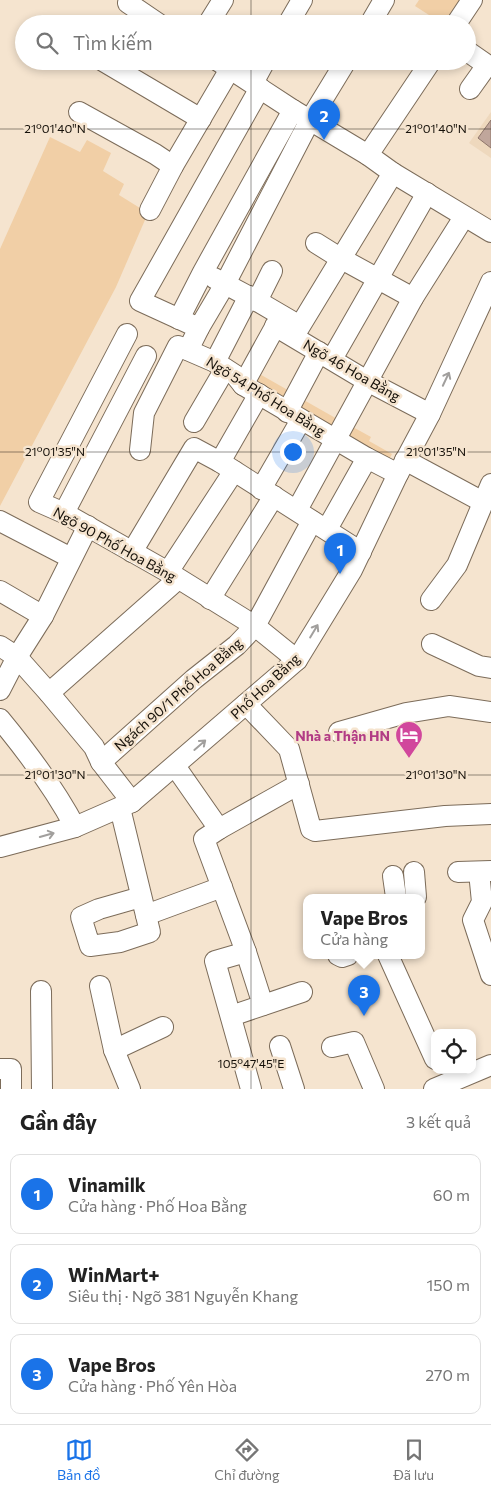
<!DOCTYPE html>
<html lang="vi">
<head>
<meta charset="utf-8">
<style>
	body { margin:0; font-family:Commissioner,sans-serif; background:#f2f2f2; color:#222 }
	.controls { position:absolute; right:15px; bottom:15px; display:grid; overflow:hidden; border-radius:10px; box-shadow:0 2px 8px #0003 }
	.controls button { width:45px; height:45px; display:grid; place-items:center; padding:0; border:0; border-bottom:1px solid #e0e0e0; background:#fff; color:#222; font:25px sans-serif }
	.you { position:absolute; left:292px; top:451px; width:18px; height:18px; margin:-12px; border:4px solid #fff; border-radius:50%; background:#1a73e8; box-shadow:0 0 0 8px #1a73e833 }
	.badge { display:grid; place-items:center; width:32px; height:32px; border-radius:50%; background:#1a73e8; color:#fff; font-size:16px; font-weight:700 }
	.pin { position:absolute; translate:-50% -41px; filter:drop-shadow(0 1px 2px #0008) }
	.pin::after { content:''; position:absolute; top:26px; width:18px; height:15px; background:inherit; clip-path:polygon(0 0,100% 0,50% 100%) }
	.popup { position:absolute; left:303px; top:894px; width:122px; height:65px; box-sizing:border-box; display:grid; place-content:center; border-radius:10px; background:#fff; filter:drop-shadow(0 1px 4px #0005); font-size:16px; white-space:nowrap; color:#767676 }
	.popup b { font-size:19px; color:#222 }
	.popup::after { content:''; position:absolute; left:50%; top:100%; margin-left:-10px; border:10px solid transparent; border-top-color:#fff }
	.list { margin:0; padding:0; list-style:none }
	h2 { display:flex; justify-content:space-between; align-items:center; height:65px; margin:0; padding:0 20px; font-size:21px }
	h2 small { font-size:16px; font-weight:400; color:#767676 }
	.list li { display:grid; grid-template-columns:32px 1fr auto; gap:15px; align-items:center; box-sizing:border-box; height:80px; margin:0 10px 10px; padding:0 10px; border:1px solid #e0e0e0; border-radius:10px }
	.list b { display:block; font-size:19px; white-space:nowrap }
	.list p { margin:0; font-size:16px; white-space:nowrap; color:#767676 }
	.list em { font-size:16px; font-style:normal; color:#767676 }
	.icon { flex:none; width:28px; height:28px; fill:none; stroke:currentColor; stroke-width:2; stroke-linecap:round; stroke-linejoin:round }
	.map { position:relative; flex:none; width:491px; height:1089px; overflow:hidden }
	.search { position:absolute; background:#fff; box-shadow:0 2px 8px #0003; left:15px; right:15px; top:15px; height:55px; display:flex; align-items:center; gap:12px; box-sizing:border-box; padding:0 18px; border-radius:28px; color:#767676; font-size:19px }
	.sheet { height:335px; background:#fff }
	nav { display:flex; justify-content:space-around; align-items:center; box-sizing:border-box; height:70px; border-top:1px solid #e0e0e0; background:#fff; font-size:14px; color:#767676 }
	nav a { display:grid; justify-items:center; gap:2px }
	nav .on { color:#1a73e8 }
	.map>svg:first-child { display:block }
	.built { fill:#eed8bd }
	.green { fill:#f1cfa6 }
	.building { fill:#c0a69b; stroke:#8e766b }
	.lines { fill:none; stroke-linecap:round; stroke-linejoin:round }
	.minor-casing { stroke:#7c6c5a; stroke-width:22 }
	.minor { stroke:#fff; stroke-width:20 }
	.oneway { stroke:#a19f9d }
	.ticks { fill:none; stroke:#151009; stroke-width:1; stroke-opacity:0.45 }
	.labels { text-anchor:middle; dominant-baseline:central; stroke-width:5; stroke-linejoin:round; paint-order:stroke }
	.street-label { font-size:14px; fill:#151009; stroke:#f5e4cf }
	.hotel-label { font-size:14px; font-weight:bold; fill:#b23c85; stroke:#f5e4cf; text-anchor:end }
	.ticks-label { font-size:12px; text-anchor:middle; fill:#151009; stroke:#f5e4cf; stroke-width:5; stroke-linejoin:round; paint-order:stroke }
</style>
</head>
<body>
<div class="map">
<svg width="491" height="1089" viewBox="0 0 491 1089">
	<rect width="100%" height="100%" fill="#f5e4cf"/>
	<path class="built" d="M491 112V158L469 143Z"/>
	<g class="green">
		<path d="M419 0H478L464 24H443L415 6Z"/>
		<path d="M50 137 80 152 87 140 111 153 103 171 124 184 119 195 148 213 116 287 0 506V249Z"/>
		<path d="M256 372 293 393 286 406 248 386Z"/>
		<path d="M302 399 339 420 332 433 295 413Z"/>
		<path d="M351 426 371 437 369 441 392 454 387 463 344 439Z"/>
	</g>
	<path class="building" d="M491 120V148L478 138Z"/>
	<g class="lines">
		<defs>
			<g id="minor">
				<path d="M130 0 128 3 159 24"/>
				<path d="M208 24 223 0"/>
				<path d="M288 24 302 0"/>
				<path d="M370 24 384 0"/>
				<path d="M456 24 472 0"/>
				<path d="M467 51 487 65 470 89"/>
				<path d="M103 61 201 119"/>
				<path d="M218 61 293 110 368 155 393 173 491 232"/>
				<path d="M253 83 265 61"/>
				<path d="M79 112 155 154 173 166"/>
				<path d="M368 155 431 61"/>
				<path d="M150 210 173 166 230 69"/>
				<path d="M316 243 340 258 413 298"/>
				<path d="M214 278 257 301 298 325"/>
				<path d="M257 301 272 271"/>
				<path d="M179 319 203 272 293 110"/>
				<path d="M275 326 367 381 430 414"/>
				<path d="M199 328 225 284 310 120 346 61"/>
				<path d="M127 334 39 502 64 513 168 572 255 626 297 660"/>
				<path d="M294 336 393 173"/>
				<path d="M188 350 199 328 140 301 260 88"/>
				<path d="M332 359 427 193"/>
				<path d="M215 362 249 296"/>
				<path d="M243 385 281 316"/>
				<path d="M287 412 319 352"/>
				<path d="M194 422 225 369"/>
				<path d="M140 450 144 413 178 346 215 362 235 375 243 385 367 458 398 474"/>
				<path d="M405 460 483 502"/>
				<path d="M220 462 259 394"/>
				<path d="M261 489 301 420"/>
				<path d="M297 510 413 298 464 217"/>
				<path d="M64 513 146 356"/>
				<path d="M0 521 71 558"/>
				<path d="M327 529 367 458"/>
				<path d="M132 552 194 448 220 462 361 552"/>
				<path d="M168 572 234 471"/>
				<path d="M0 591 43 616"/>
				<path d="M210 599 274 496"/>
				<path d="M431 600 457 565 491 484"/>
				<path d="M432 644 479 666 491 668"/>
				<path d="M0 646 17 657 49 693 94 747 101 762 132 802"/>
				<path d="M0 690 17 657 43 616 88 526"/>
				<path d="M49 693 178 579"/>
				<path d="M246 704 289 749 311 829 315 831 445 816 491 814"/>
				<path d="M0 719C28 753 55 789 75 827"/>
				<path d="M339 732 406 713 449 706 491 712"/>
				<path d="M101 762 194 679 237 645 255 626 312 521"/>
				<path d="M175 766 219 829"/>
				<path d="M120 808C130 849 140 891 150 932L120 942 90 946 81 917 99 909 141 897"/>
				<path d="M0 847 75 827 132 802 297 660 352 570 398 474 430 414 491 282"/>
				<path d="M414 872 416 897"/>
				<path d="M458 872 491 871"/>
				<path d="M479 872 482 902 473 920 491 975"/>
				<path d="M393 876 396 897"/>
				<path d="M146 915 222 887"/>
				<path d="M246 952 215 961 251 1089"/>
				<path d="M338 955 342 957 348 955"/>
				<path d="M388 955 435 1059"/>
				<path d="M100 986 114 1050 130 1089"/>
				<path d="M41 991 42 1089"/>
				<path d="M263 1005 246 952 204 839 219 829 299 784"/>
				<path d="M231 1016 302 992"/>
				<path d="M280 1046 294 1089"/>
				<path d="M332 1047 354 1042 374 1089"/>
				<path d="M114 1050 163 1027"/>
				<path d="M0 1069H11V1089"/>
				<path d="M434 1089 491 1065"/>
			</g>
		</defs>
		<use href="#minor" class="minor-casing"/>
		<use href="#minor" class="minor"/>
	</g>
	<defs><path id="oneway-shaft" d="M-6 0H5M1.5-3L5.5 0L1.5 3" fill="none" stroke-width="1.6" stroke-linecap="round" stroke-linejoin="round" transform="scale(1.25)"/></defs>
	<g class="oneway">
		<use href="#oneway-shaft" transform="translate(446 379) rotate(-65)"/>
		<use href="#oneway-shaft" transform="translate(314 631) rotate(-59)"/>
		<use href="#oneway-shaft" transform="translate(200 745) rotate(-41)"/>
		<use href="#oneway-shaft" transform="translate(47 835) rotate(-16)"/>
	</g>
	<path class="ticks" d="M251 0V24M251 61V1089M0 129H491M0 452H491M0 775H491"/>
	<defs>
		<symbol id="hotel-pin" viewBox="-11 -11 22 30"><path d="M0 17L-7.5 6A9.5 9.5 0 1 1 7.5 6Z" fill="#d1479c" stroke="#f5e4cf"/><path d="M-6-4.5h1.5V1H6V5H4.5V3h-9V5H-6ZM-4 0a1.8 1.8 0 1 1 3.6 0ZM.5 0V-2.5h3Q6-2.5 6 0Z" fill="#fff"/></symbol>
	</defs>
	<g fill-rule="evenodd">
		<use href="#hotel-pin" x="393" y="719" width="32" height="43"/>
	</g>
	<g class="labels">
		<g class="street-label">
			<text transform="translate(352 370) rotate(30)">Ngõ 46 Hoa Bằng</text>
			<text transform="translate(266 396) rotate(32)">Ngõ 54 Phố Hoa Bằng</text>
			<text transform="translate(115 544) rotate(29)">Ngõ 90 Phố Hoa Bằng</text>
			<text transform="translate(265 686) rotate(-43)">Phố Hoa Bằng</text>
			<text transform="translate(178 694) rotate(-41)">Ngách 90/1 Phố Hoa Bằng</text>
		</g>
		<g class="hotel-label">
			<text x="390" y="735">Nhà a Thận HN</text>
		</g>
	</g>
	<g class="ticks-label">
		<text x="55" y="133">21°01'40"N</text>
		<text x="436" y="133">21°01'40"N</text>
		<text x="55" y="456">21°01'35"N</text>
		<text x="436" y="456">21°01'35"N</text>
		<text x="55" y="779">21°01'30"N</text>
		<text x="436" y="779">21°01'30"N</text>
		<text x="251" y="1068">105°47'45"E</text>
	</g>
</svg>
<div class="controls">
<button><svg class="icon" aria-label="locate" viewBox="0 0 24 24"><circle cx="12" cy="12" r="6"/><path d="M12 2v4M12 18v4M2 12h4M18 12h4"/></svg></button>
</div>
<div class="you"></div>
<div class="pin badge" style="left:340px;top:574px">1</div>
<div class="pin badge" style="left:324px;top:140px">2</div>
<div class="pin badge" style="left:364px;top:1016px">3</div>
<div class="popup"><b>Vape Bros</b>Cửa hàng</div>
<div class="search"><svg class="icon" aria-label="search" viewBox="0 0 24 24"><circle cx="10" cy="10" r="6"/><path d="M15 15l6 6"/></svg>Tìm kiếm</div>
</div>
<section class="sheet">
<h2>Gần đây<small>3 kết quả</small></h2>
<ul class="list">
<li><span class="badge">1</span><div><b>Vinamilk</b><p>Cửa hàng · Phố Hoa Bằng</p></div><em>60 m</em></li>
<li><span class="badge">2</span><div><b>WinMart+</b><p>Siêu thị · Ngõ 381 Nguyễn Khang</p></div><em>150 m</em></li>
<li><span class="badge">3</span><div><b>Vape Bros</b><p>Cửa hàng · Phố Yên Hòa</p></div><em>270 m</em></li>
</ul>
</section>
<nav>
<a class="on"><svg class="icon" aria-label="map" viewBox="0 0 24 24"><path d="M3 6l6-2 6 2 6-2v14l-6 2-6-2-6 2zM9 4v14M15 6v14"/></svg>Bản đồ</a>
<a><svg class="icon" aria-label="directions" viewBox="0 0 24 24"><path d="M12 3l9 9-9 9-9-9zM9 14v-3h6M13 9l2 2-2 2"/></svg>Chỉ đường</a>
<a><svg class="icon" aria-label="saved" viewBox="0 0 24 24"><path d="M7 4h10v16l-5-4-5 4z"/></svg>Đã lưu</a>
</nav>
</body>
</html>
